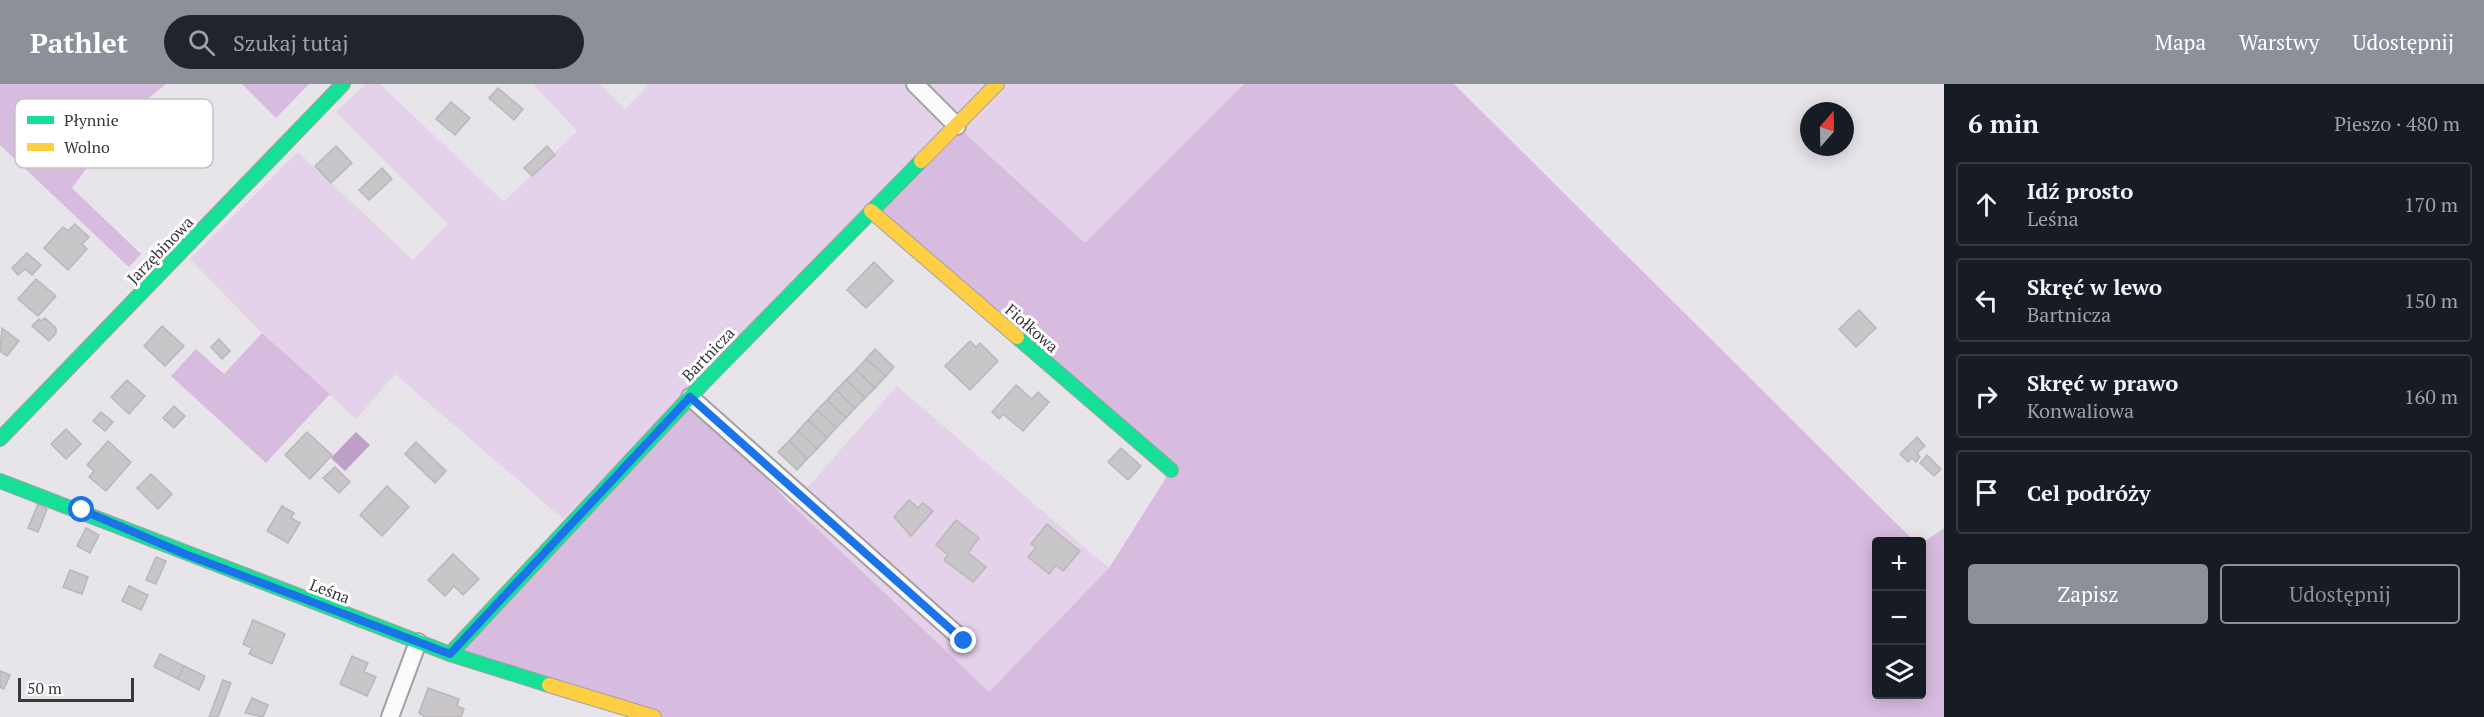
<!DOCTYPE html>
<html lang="pl">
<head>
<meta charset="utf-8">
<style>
	body { margin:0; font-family:"PT Serif",serif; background:#20242c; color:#f1f3f6 }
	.controls { position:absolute; right:18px; bottom:18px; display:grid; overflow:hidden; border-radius:6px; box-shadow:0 3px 15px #0003 }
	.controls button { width:54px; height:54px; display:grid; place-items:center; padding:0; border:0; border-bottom:2px solid #363941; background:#171b24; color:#f1f3f6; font:30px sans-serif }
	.compass { position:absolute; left:1800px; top:18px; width:54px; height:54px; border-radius:50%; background:#171b24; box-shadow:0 3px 15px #0003; rotate:20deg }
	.scale { position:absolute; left:18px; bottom:15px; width:116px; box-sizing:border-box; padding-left:6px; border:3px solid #3a383a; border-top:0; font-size:16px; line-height:21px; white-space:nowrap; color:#3a383a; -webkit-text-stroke:4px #fff; paint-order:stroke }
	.stop { position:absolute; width:18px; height:18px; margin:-14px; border:4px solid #1a73e8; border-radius:50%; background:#fff }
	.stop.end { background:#1a73e8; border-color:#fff; box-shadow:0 2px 6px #0008 }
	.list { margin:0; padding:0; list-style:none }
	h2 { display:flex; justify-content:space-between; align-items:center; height:78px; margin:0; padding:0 24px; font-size:26px }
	h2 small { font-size:20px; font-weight:400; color:#9ea1a6 }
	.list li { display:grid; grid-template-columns:39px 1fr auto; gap:18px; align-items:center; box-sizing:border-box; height:84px; margin:0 12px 12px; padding:0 12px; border:2px solid #363941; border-radius:6px }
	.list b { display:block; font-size:22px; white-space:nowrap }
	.list p { margin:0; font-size:20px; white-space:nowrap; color:#9ea1a6 }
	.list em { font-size:20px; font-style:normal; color:#9ea1a6 }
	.actions { display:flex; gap:12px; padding:18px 24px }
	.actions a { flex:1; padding:14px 0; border:2px solid #8c9099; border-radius:6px; text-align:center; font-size:21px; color:#8c9099 }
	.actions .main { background:#8c9099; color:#fff }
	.icon { flex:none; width:33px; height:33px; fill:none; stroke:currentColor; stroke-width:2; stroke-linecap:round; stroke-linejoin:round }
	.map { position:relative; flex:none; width:1944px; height:633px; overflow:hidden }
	header { display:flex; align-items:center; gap:36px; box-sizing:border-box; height:84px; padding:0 30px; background:#8c9099; color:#fff }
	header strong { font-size:28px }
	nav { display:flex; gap:33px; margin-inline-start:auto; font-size:21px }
	.search { width:420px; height:54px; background:#20242c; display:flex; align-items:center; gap:15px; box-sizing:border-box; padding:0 21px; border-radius:33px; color:#9ea1a6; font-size:22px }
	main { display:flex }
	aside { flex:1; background:#171b24 }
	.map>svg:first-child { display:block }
	.green { fill:#e4d1ea }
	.forest { fill:#d8bce0 }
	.water { fill:#bf9ec8 }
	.building { fill:#c8c6c9; stroke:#bab7bb; stroke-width:1.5 }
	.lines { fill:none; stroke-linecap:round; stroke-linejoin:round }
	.street-casing { stroke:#a3a0a4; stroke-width:20 }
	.fast-casing { stroke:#a3a0a4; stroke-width:16 }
	.slow-casing { stroke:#a3a0a4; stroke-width:16 }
	.street { stroke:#fcfbfc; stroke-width:16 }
	.fast { stroke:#16e098; stroke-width:14 }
	.slow { stroke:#ffcf43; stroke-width:14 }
	.route { stroke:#1a73e8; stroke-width:8 }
	.labels { text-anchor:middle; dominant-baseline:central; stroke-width:6; stroke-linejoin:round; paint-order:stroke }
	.street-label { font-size:16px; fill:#3a383a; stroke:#fff }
	.key { fill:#fff; stroke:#c4c3c4; stroke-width:1.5 }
	.key-label { font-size:16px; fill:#3a383a }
</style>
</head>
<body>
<header>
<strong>Pathlet</strong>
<div class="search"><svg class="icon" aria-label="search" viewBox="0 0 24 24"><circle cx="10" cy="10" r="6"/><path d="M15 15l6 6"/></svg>Szukaj tutaj</div>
<nav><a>Mapa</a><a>Warstwy</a><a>Udostępnij</a></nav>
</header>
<main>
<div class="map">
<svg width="1944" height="633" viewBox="0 0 1944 633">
	<rect width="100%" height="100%" fill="#e8e5ea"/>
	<g class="green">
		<path d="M366 0H380L504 118 577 47 533 0H599L625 25 649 0H990L563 435 395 290 356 335 262 249 190 175 298 68 413 176 448 140 336 28Z"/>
		<path d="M1000 0H1244L1085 159 957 42Z"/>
		<path d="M897 302 1109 484 989 609 792 421Z"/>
	</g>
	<g class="forest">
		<path d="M0 0H166L123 35 72 104 141 170 129 183 0 61Z"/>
		<path d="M242 0H309L276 34Z"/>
		<path d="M1244 0H1454L1914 457 1876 458V610H1922V459L1944 444V633H654L450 570 690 313 792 421 989 608 1109 484 1171 386 871 127 957 42 1085 159Z"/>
		<path d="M262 249 330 310 266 379 171 292 196 265 224 290Z"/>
	</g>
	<path class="water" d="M356 348 370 361 345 387 331 374Z"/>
	<g class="building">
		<path d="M498 4 523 25 514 36 489 14Z"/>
		<path d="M451 18 470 34 455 51 436 35Z"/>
		<path d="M336 62 352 79 331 99 315 82Z"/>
		<path d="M547 62 555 71 532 92 524 84Z"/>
		<path d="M382 84 392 95 369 116 359 106Z"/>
		<path d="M75 140 89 153 82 160 87 165 68 186 44 164 63 143 68 147Z"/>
		<path d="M27 169 41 181 32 191 25 185 18 191 12 184Z"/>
		<path d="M874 178 893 197 866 224 847 206Z"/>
		<path d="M36 195 56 212 38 232 18 215Z"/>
		<path d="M1859 226 1876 244 1856 263 1839 245Z"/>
		<path d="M45 234 56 244V249L49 257 32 242 39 235 41 237Z"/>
		<path d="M162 242 184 262 165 282 144 262Z"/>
		<path d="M2 244 19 257 7 272 0 267Z"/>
		<path d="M219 255 230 267 222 275 211 263Z"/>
		<path d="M970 257 976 263 980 259 998 277 970 306 945 282Z"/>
		<path d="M875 265 894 283 886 292 866 275Z"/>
		<path d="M866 275 886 292 875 304 856 286Z"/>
		<path d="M856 286 875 304 865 314 846 296Z"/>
		<path d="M127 296 145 312 129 330 111 313Z"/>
		<path d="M846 296 865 314 855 324 836 306Z"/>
		<path d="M1016 301 1032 315 1038 308 1049 318 1023 347 1003 330 999 335 992 328Z"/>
		<path d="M836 306 855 324 846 334 827 316Z"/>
		<path d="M827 316 846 334 836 344 817 326Z"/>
		<path d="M174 322 185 332 174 344 163 334Z"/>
		<path d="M817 326 836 344 827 354 808 336Z"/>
		<path d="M101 328 113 338 105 347 93 337Z"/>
		<path d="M808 336 827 354 817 365 798 347Z"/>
		<path d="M66 345 81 360 66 375 51 360Z"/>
		<path d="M798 347 817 365 807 375 789 357Z"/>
		<path d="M307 348 332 371 310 395 285 371Z"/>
		<path d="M1917 353 1925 362 1917 369 1920 373 1916 378 1912 374 1908 378 1900 370Z"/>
		<path d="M108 357 131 378 106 407 89 393 94 387 87 381Z"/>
		<path d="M789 357 807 375 797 386 778 368Z"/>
		<path d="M416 358 446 387 435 399 405 370Z"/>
		<path d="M1121 364 1141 382 1128 396 1108 378Z"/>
		<path d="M1927 371 1941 385 1934 392 1920 379Z"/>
		<path d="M335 383 350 398 339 409 323 394Z"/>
		<path d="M151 390 172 410 158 425 137 404Z"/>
		<path d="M387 402 409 423 382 452 360 431Z"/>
		<path d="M909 416 918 424 923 419 933 427 911 452 894 433Z"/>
		<path d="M38 420 47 425 38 448 28 444Z"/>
		<path d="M282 422 294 429 291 434 300 439 288 459 267 447Z"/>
		<path d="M956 436 979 454 968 469 986 483 973 498 944 476 948 471 936 461Z"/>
		<path d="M1047 440 1080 467 1063 487 1056 481 1049 490 1028 473 1036 464 1031 460Z"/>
		<path d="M86 444 99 451 90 469 77 462Z"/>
		<path d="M453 470 479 495 463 511 454 502 445 512 428 496Z"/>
		<path d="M156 473 166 477 156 500 146 496Z"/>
		<path d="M70 486 88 493 82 510 63 503Z"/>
		<path d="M129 502 148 511 141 526 122 517Z"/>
		<path d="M253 536 285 550 272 580 249 570 252 564 243 560Z"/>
		<path d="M160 570 184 582 178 595 154 583Z"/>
		<path d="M352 572 368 579 364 588 376 593 367 612 340 600Z"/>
		<path d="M184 582 205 592 199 606 178 595Z"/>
		<path d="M0 587 10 591 4 605 0 603Z"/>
		<path d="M223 596 231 599 218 633H209Z"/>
		<path d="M428 604 459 615 457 622 464 625 461 633H425L419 629Z"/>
		<path d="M252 614 268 621 263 633 245 629Z"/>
	</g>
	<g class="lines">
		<defs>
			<g id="street">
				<path d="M915 0 957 42"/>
				<path d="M690 313 964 557"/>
				<path d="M390 633 418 558"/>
			</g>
			<g id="fast">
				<path d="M1017 253 1171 386"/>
				<path d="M0 355 343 0"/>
				<path d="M0 397 450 570 549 601"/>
				<path d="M450 570 704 298 921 77"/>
			</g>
			<g id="slow">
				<path d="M921 77 997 0"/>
				<path d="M871 127 1017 253"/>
				<path d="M549 601 654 633"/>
			</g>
		</defs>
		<use href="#street" class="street-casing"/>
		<use href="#fast" class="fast-casing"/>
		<use href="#slow" class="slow-casing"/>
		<use href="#street" class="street"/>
		<use href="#fast" class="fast"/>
		<use href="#slow" class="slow"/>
	</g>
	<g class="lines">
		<path class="route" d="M82 426 185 470 450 570 690 313 964 557"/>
	</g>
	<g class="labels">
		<g class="street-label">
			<text transform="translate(160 166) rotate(-46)">Jarzębinowa</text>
			<text transform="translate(1032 244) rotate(41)">Fiołkowa</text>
			<text transform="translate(708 270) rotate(-46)">Bartnicza</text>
			<text transform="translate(330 507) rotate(21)">Leśna</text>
		</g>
	</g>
	<rect x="15" y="15" width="198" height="69" rx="9" class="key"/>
	<rect x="27" y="32" width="27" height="8" fill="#16e098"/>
	<rect x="27" y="59" width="27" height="8" fill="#ffcf43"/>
	<g class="key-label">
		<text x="64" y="42">Płynnie</text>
		<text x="64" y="69">Wolno</text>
	</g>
</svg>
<div class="controls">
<button>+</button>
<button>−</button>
<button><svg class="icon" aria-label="layers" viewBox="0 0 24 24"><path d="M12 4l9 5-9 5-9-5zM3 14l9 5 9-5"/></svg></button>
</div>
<svg class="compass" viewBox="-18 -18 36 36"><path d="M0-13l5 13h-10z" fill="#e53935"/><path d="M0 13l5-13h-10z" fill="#9ea1a6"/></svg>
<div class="scale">50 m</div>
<div class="stop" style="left:82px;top:426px"></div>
<div class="stop end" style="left:964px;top:557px"></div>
</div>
<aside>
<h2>6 min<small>Pieszo · 480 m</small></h2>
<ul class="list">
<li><svg class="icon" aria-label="ahead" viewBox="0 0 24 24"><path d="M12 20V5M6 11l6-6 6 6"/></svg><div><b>Idź prosto</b><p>Leśna</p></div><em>170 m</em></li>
<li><svg class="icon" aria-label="left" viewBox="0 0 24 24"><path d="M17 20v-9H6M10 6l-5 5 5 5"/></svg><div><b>Skręć w lewo</b><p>Bartnicza</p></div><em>150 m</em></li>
<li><svg class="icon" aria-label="right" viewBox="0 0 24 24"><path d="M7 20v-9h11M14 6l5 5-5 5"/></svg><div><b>Skręć w prawo</b><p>Konwaliowa</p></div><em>160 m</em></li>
<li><svg class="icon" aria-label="arrive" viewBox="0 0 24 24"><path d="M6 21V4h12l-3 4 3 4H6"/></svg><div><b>Cel podróży</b></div></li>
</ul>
<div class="actions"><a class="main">Zapisz</a><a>Udostępnij</a></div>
</aside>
</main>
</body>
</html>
